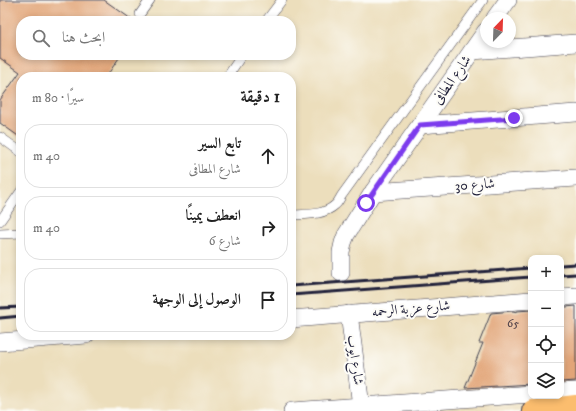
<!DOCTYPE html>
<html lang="ar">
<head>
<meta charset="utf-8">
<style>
	body { margin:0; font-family:"IM FELL DW Pica",Amiri,serif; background:#f6f6f6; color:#222; direction:rtl }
	.controls { position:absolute; right:12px; bottom:12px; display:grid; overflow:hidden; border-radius:8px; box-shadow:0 2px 6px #0003 }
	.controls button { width:36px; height:36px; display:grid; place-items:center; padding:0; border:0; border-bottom:1px solid #e0e0e0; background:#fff; color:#222; font:20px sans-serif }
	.compass { position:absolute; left:480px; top:12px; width:36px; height:36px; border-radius:50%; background:#fff; box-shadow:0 2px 6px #0003; rotate:23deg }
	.stop { position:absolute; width:12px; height:12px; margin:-9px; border:3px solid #7c3aed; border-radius:50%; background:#fff }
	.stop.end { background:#7c3aed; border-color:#fff; box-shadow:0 1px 4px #0008 }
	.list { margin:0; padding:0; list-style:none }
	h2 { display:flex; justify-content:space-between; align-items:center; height:52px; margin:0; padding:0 16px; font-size:17px }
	h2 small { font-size:13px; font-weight:400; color:#767676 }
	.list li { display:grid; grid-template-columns:26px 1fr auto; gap:12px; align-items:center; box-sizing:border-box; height:64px; margin:0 8px 8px; padding:0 8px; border:1px solid #e0e0e0; border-radius:16px }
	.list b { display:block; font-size:15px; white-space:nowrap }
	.list p { margin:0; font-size:13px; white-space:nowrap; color:#767676 }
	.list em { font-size:13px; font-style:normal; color:#767676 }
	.icon { flex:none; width:22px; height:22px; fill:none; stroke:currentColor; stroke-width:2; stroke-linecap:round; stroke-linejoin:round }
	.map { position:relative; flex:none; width:576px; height:411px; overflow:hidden; direction:ltr }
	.search { position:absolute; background:#fff; box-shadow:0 2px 6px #0003; left:16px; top:16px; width:280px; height:44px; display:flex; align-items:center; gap:10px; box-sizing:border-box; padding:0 14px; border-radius:16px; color:#767676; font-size:15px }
	.panel { position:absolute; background:#fff; box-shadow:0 2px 6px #0003; left:16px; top:72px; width:280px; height:268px; border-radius:16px; direction:rtl }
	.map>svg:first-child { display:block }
	.building { fill:#e2a578 }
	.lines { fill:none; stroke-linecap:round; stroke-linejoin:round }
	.service-casing { stroke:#403e4e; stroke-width:10 }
	.minor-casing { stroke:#403e4e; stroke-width:18 }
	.trunk-casing { stroke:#403e4e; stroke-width:24 }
	.service { stroke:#fff; stroke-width:9 }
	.minor { stroke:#fff; stroke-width:17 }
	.trunk { stroke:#fbbd6e; stroke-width:22 }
	.rail { stroke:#22223b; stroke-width:3 }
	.route { stroke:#7c3aed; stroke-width:5 }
	.labels { text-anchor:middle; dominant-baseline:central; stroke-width:4; stroke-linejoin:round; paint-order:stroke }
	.number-label { font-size:12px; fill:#52434a }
	.street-label { font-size:14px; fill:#22223b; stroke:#fdfcf7 }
</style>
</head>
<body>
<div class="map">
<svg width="576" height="411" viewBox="0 0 576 411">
	<rect width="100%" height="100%" fill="#fdfcf7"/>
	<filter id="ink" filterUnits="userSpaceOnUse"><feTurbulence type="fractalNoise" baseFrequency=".025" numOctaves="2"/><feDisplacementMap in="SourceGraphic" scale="8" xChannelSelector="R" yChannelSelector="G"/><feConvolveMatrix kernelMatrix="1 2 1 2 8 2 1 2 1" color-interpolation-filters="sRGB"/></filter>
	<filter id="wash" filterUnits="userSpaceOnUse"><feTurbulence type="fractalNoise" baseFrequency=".012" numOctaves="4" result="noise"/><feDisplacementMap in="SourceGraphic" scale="16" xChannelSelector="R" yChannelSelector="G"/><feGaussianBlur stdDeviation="0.9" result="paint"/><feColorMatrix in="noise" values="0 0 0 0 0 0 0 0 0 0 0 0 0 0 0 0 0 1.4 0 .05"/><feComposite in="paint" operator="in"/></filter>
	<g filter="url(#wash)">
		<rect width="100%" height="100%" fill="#ecdebc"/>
		<g id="blocks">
			<g class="building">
				<path d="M0 0H104L134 21H21V55H121L106 77H21V138L0 123V100L20 72 0 58Z"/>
				<path d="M576 306V381L561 382V308L566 307Z"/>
				<path d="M531 310V384L465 388 483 343H479L491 313 513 311 517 312V311Z"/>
			</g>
		</g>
	</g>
	<g filter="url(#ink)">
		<use href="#blocks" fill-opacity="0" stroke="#403e4e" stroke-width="1"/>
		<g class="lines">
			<defs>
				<g id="service">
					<path d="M140 14 150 0"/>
					<path d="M266 21 282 0"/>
					<path d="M227 77 242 55"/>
					<path d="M0 137 21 152"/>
					<path d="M291 215C305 214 323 216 335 205 338 203 340 198 342 195L483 0"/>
					<path d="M0 221 21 191"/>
					<path d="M0 234 21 233"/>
				</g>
				<g id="minor">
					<path d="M495 18 508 0"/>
					<path d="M472 51 576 43"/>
					<path d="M420 125 576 113"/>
					<path d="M373 192 576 178"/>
					<path d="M341 273V252L343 243 346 235 373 192 486 31"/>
					<path d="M561 297 576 296"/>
					<path d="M349 314 361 406"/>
					<path d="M291 319 531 300"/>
					<path d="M0 342 86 335"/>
					<path d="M561 392 576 391"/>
					<path d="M292 411 531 394"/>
				</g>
				<path id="trunk" d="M533 411 576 406"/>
			</defs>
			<use href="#service" class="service-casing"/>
			<use href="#minor" class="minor-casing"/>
			<use href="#trunk" class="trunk-casing"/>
			<use href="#service" class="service"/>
			<use href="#minor" class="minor"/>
			<use href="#trunk" class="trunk"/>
			<g class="rail">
				<path d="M561 265 576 264"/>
				<path d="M561 275 576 274"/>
				<path d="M291 286 531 268"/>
				<path d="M291 295 531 277"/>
				<path d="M0 308 21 307"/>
				<path d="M0 318 21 316"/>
			</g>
		</g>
	</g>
	<g class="lines" filter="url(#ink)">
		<path class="route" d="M366 203 420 125 514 118"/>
	</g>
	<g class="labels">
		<g class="number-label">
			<text x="513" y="323">65</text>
		</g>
		<g class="street-label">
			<text transform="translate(452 80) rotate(-55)">شارع المطافى</text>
			<text transform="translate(475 185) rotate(-4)">شارع 30</text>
			<text transform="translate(411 309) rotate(-5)">شارع عزبة الرحمه</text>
			<text transform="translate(355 360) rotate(82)">شارع ايوب</text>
		</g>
	</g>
</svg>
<div class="controls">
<button>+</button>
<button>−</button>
<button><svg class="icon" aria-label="locate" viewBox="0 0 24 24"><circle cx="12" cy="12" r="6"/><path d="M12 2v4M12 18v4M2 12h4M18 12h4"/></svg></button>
<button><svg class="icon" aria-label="layers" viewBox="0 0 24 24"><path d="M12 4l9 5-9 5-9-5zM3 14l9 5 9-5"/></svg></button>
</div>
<svg class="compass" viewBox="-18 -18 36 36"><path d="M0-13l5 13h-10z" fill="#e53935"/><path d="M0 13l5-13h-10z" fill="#767676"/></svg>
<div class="stop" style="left:366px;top:203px"></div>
<div class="stop end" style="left:514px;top:118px"></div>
<div class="search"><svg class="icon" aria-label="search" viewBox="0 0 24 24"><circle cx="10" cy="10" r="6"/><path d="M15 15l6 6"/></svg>ابحث هنا</div>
<section class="panel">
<h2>1 دقيقة<small>سيرًا · 80 m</small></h2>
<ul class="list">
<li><svg class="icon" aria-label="ahead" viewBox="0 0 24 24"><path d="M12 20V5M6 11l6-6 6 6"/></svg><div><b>تابع السير</b><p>شارع المطافى</p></div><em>40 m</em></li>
<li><svg class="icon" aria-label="right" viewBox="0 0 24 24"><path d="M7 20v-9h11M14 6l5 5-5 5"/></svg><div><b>انعطف يمينًا</b><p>شارع 6</p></div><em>40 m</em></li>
<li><svg class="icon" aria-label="arrive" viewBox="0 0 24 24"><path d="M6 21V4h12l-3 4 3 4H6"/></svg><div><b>الوصول إلى الوجهة</b></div></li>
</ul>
</section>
</div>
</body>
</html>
